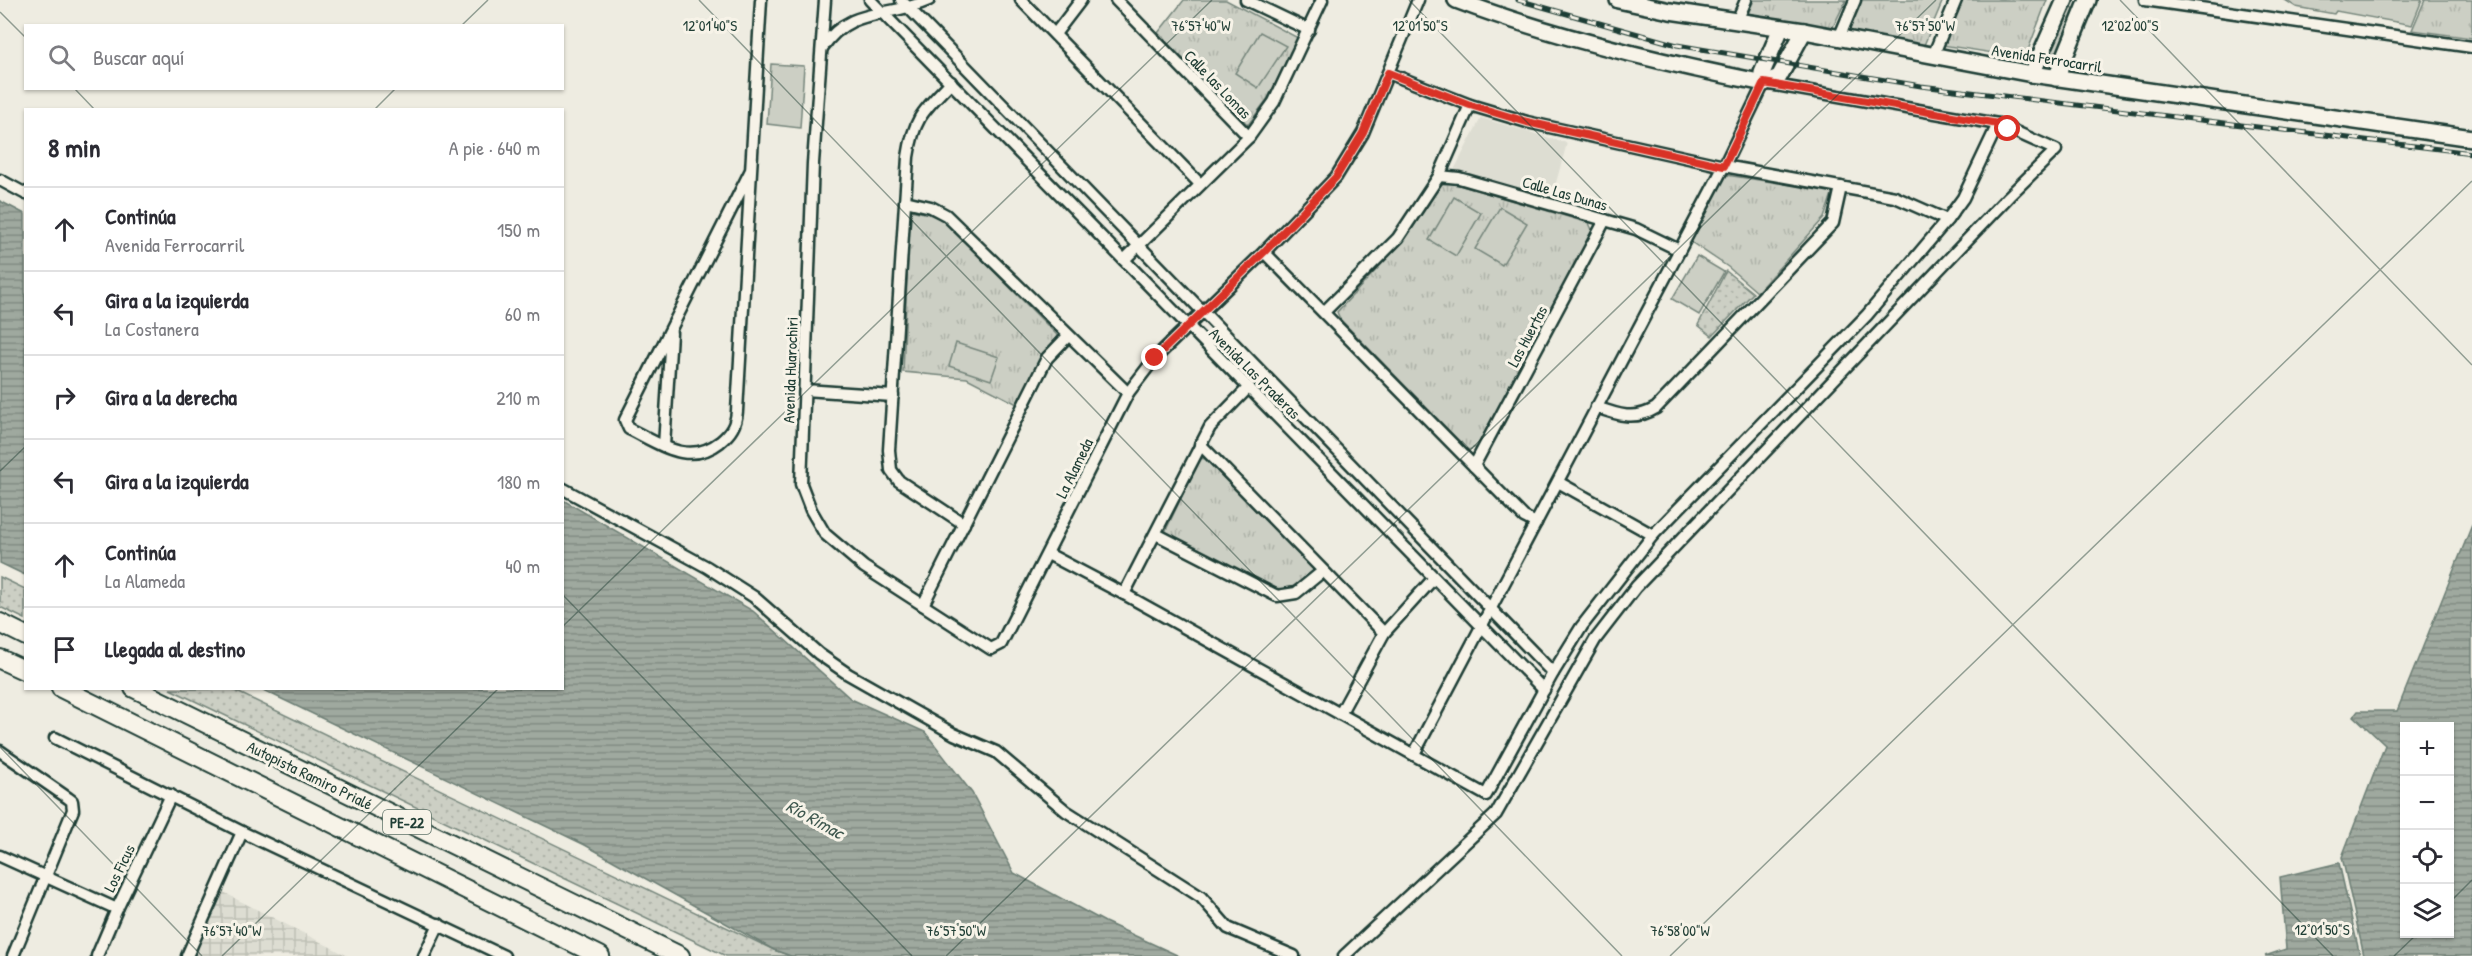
<!DOCTYPE html>
<html lang="es">
<head>
<meta charset="utf-8">
<style>
	body { margin:0; font-family:"Patrick Hand",sans-serif; background:#f2f2f3; color:#2b2b33 }
	.controls { position:absolute; right:18px; bottom:18px; display:grid; overflow:hidden; border-radius:0px; box-shadow:0 2px 4px #0004 }
	.controls button { width:54px; height:54px; display:grid; place-items:center; padding:0; border:0; border-bottom:2px solid #e1e1e2; background:#fff; color:#2b2b33; font:30px sans-serif }
	.stop { position:absolute; width:18px; height:18px; margin:-14px; border:4px solid #d93025; border-radius:50%; background:#fff }
	.stop.end { background:#d93025; border-color:#fff; box-shadow:0 2px 6px #0008 }
	.list { margin:0; padding:0; list-style:none }
	h2 { display:flex; justify-content:space-between; align-items:center; height:78px; margin:0; padding:0 24px; font-size:26px }
	h2 small { font-size:20px; font-weight:400; color:#7c7c81 }
	.list li { display:grid; grid-template-columns:39px 1fr auto; gap:18px; align-items:center; box-sizing:border-box; height:84px; padding:0 24px; border-top:2px solid #e1e1e2 }
	.list b { display:block; font-size:22px; white-space:nowrap }
	.list p { margin:0; font-size:20px; white-space:nowrap; color:#7c7c81 }
	.list em { font-size:20px; font-style:normal; color:#7c7c81 }
	.icon { flex:none; width:33px; height:33px; fill:none; stroke:currentColor; stroke-width:2; stroke-linecap:round; stroke-linejoin:round }
	.map { position:relative; flex:none; width:2472px; height:956px; overflow:hidden }
	.search { position:absolute; background:#fff; box-shadow:0 2px 4px #0004; left:24px; top:24px; width:540px; height:66px; display:flex; align-items:center; gap:15px; box-sizing:border-box; padding:0 21px; border-radius:0px; color:#7c7c81; font-size:22px }
	.panel { position:absolute; background:#fff; box-shadow:0 2px 4px #0004; left:24px; top:108px; width:540px; height:582px; border-radius:0px }
	.map>svg:first-child { display:block }
	.built { fill:#ddddd2 }
	.industrial { fill:url(#industrial-grid) }
	.grass { fill:url(#grass-dots); stroke:#76867c; stroke-width:1.5 }
	.park { fill:url(#park-tufts); stroke:#76867c; stroke-width:1.5 }
	.pitch { fill:#cccfc4; stroke:#76867c; stroke-width:1.5 }
	.water { fill:url(#water-rules); stroke:#6c7e74; stroke-width:1.5; fill-rule:evenodd }
	.lines { fill:none; stroke-linecap:round; stroke-linejoin:round }
	.street-casing { stroke:#1f3d34; stroke-width:15 }
	.secondary-casing { stroke:#1f3d34; stroke-width:20 }
	.highway-casing { stroke:#1f3d34; stroke-width:22 }
	.street { stroke:#f7f3e8; stroke-width:10 }
	.secondary { stroke:#f7f3e8; stroke-width:15 }
	.highway { stroke:#f7f3e8; stroke-width:18 }
	.rail-casing { stroke:#1f3d34; stroke-width:5 }
	.rail { stroke:#f7f3e8; stroke-width:3; stroke-dasharray:9; stroke-linecap:butt }
	.route { stroke:#d93025; stroke-width:8 }
	.ticks { fill:none; stroke:#1f3d34; stroke-width:1.5; stroke-opacity:0.45 }
	.labels { text-anchor:middle; dominant-baseline:central; stroke-width:6; stroke-linejoin:round; paint-order:stroke }
	.shield { fill:#f7f3e8; stroke:#60746a; stroke-width:1.5 }
	.shield-label { font-size:15px; font-weight:bold; fill:#1f3d34 }
	.street-label { font-size:16px; fill:#1f3d34; stroke:#f7f3e8 }
	.water-label { font-size:18px; font-style:italic; fill:#3f584f; stroke:#f7f3e8 }
	.ticks-label { font-size:15px; text-anchor:middle; fill:#1f3d34; stroke:#f7f3e8; stroke-width:6; stroke-linejoin:round; paint-order:stroke }
</style>
</head>
<body>
<div class="map">
<svg width="2472" height="956" viewBox="0 0 2472 956">
	<defs>
		<pattern id="industrial-grid" width="8" height="8" patternUnits="userSpaceOnUse" patternTransform="scale(1.5)"><rect width="8" height="8" fill="#ddddd2"/><path d="M0 4h8M4 0v8" fill="none" stroke="#bdbfb5"/></pattern>
		<pattern id="grass-dots" width="8" height="8" patternUnits="userSpaceOnUse" patternTransform="scale(1.5)"><rect width="8" height="8" fill="#cccfc4"/><path d="M2 2h.1M6 6h.1" fill="none" stroke="#afb3a9" stroke-width="1.8" stroke-linecap="round"/></pattern>
		<pattern id="park-tufts" width="24" height="20" patternUnits="userSpaceOnUse" patternTransform="scale(1.5)"><rect width="24" height="20" fill="#cccfc4"/><path d="M3 7l-1-3M5 7V3M7 7l1-3M15 17l-1-3M17 17v-4M19 17l1-3" fill="none" stroke="#afb3a9"/></pattern>
		<pattern id="water-rules" width="6" height="5" patternUnits="userSpaceOnUse" patternTransform="scale(1.5)"><rect width="6" height="5" fill="#9fa99f"/><path d="M0 2.5h6" fill="none" stroke="#818b82"/></pattern>
	</defs>
	<rect width="100%" height="100%" fill="#eeece1"/>
	<filter id="ink" filterUnits="userSpaceOnUse"><feTurbulence type="fractalNoise" baseFrequency=".0167" numOctaves="2"/><feDisplacementMap in="SourceGraphic" scale="12" xChannelSelector="R" yChannelSelector="G"/><feConvolveMatrix kernelMatrix="1 2 1 2 8 2 1 2 1" color-interpolation-filters="sRGB"/></filter>
	<g filter="url(#ink)">
		<path class="built" d="M1481 118 1567 143 1552 197 1454 170Z"/>
		<path class="industrial" d="M220 890 238 900 348 956H192Z"/>
		<g class="grass">
			<path d="M2069 6 2078 10 2055 65 2051 66 2045 61Z"/>
			<path d="M1726 271 1753 293 1712 336 1698 325Z"/>
			<path d="M0 577 25 589V619L0 607Z"/>
			<path d="M170 689H231L774 950 791 956H726Z"/>
		</g>
		<g class="park">
			<path d="M1184 0H1226L1298 38 1268 98 1248 125 1158 33Z"/>
			<path d="M1754 0H1846L1831 31 1747 16Z"/>
			<path d="M1861 0H1943L1922 50 1846 34Z"/>
			<path d="M1962 0H2047L2025 58 1942 45Z"/>
			<path d="M2425 0H2472V38L2412 30Z"/>
			<path d="M1726 175 1833 191 1824 218 1757 292 1728 267 1691 242Z"/>
			<path d="M1452 183 1589 223 1593 232 1480 446 1468 450 1340 319 1337 312 1405 239 1441 184Z"/>
			<path d="M910 210 929 214 943 220 1058 336 1040 359 1017 404 967 378 903 372Z"/>
			<path d="M1200 458 1205 459 1314 570C1297 584 1292 593 1269 587L1165 532Z"/>
		</g>
		<g class="pitch">
			<path d="M2285 0H2422L2412 25 2336 11 2334 14 2296 7Z"/>
			<path d="M1260 32 1286 46 1258 88 1235 73Z"/>
			<path d="M771 64 804 66 800 128 767 124Z"/>
			<path d="M1454 197 1481 213 1456 256 1429 240Z"/>
			<path d="M1500 207 1527 223 1502 265 1475 249Z"/>
			<path d="M1697 256 1724 272 1699 315 1672 299Z"/>
			<path d="M956 343 999 357 991 380 949 366Z"/>
		</g>
		<g class="water">
			<path d="M0 201 25 214V575L0 563Z"/>
			<path d="M563 500 753 611 851 699 925 732 972 793 1014 873 1105 922 1179 956H791L774 950 585 845 261 689 562 688Z"/>
			<path d="M2472 525V956H2364L2342 857 2385 745 2354 716 2358 711H2397ZM2450 726V934H2404V726Z"/>
			<path d="M2339 863 2360 956H2265L2286 949 2280 877Z"/>
		</g>
		<g class="lines">
			<defs>
				<g id="street">
					<path d="M825 0 813 163 801 484 811 510 825 534 864 567 991 649 1001 644 1128 393 1155 358 1264 252 1336 177 1363 133 1418 0"/>
					<path d="M870 0 1544 690"/>
					<path d="M901 0 1553 673"/>
					<path d="M1021 0 1200 184"/>
					<path d="M1116 0 1249 137"/>
					<path d="M1246 0 1309 30"/>
					<path d="M2145 0 2472 47"/>
					<path d="M1737 21 1746 0"/>
					<path d="M1055 34 1081 0"/>
					<path d="M1839 38 1855 0"/>
					<path d="M822 48C851 5 887 19 929 0"/>
					<path d="M1933 56 1956 0"/>
					<path d="M1388 73 1470 105 1527 122 1724 166 1895 197 1947 220"/>
					<path d="M951 82C924 110 914 117 908 157L889 450 891 470 899 481 964 524"/>
					<path d="M751 170 625 420 629 429C659 443 688 467 720 442 731 433 736 425 737 411L761 0"/>
					<path d="M1439 176 1459 178 1636 229 1679 250"/>
					<path d="M0 180 26 194"/>
					<path d="M905 201 931 207 946 215 1128 393"/>
					<path d="M1264 252 1524 517 1536 523"/>
					<path d="M1124 260 1249 137 1274 102 1322 0"/>
					<path d="M1324 312 1398 238 1439 176 1470 105"/>
					<path d="M805 390 893 396"/>
					<path d="M1596 407C1618 415 1635 421 1656 408L1833 223 1841 187"/>
					<path d="M1200 444 1384 633"/>
					<path d="M664 446 671 333"/>
					<path d="M1474 466 1605 220"/>
					<path d="M1558 482 1653 535"/>
					<path d="M562 488 707 567 754 597 819 654 848 674 954 734 996 752 1066 811 1201 897 1228 928 1294 956"/>
					<path d="M1156 534 1277 596 1296 593 1323 571"/>
					<path d="M1048 554 1124 594 1486 795 1553 673 1582 626 1653 535 1867 315 1947 220 1963 198 1998 124"/>
					<path d="M1124 594 1210 427 1249 387"/>
					<path d="M923 605 1047 358 1068 336"/>
					<path d="M1340 714 1384 633 1434 578"/>
					<path d="M55 738 242 832 504 956"/>
					<path d="M0 751 68 798 72 801 73 810 13 956"/>
					<path d="M0 856 117 909"/>
					<path d="M97 956 117 909 171 795"/>
					<path d="M187 956 242 832"/>
					<path d="M424 956 439 924"/>
					<path d="M1344 956 1496 814 1595 640 1636 587 2009 196 2056 150 1998 124 1764 83 1724 166 1414 754"/>
				</g>
				<g id="secondary">
					<path d="M1456 0C1553 37 1663 63 1764 83"/>
					<path d="M1618 0 1670 11 1804 31 2032 74 2472 138"/>
					<path d="M2032 74 2065 0"/>
					<path d="M2056 78 2088 0"/>
					<path d="M1764 83 1779 77 1804 31"/>
					<path d="M1764 83 1762 73 1781 28"/>
				</g>
				<g id="highway">
					<path d="M0 623 26 636"/>
					<path d="M0 659 26 671"/>
					<path d="M61 688 600 956"/>
					<path d="M134 688 680 956"/>
				</g>
			</defs>
			<use href="#street" class="street-casing"/>
			<use href="#secondary" class="secondary-casing"/>
			<use href="#highway" class="highway-casing"/>
			<use href="#street" class="street"/>
			<use href="#secondary" class="secondary"/>
			<use href="#highway" class="highway"/>
			<defs>
				<path id="rail" d="M1518 0 1677 45 1921 86 2472 153"/>
			</defs>
			<use href="#rail" class="rail-casing"/>
			<use href="#rail" class="rail"/>
		</g>
	</g>
	<g class="lines" filter="url(#ink)">
		<path class="route" d="M1155 358 1264 252 1336 177 1363 133 1388 73 1470 105 1527 122 1724 166 1764 83 1998 124 2008 129"/>
	</g>
	<path class="ticks" d="M699 0 1622 956M1409 0 2333 956M2120 0 2472 365M0 12 26 38M461 26 488 0M74 88 95 110M374 110 396 88M0 471 26 446M562 594 912 956M562 627 1212 0M0 747 202 956M2450 902 2472 880M222 956 499 688M946 956 1936 0M1670 956 2472 181M2394 956 2417 934"/>
	<g class="labels">
		<rect class="shield" x="383" y="810" width="48" height="24" rx="4.5"/>
		<g class="shield-label">
			<text x="407" y="822">PE-22</text>
		</g>
		<g class="street-label">
			<text transform="translate(2047 58) rotate(9)">Avenida Ferrocarril</text>
			<text transform="translate(1218 84) rotate(46)">Calle las Lomas</text>
			<text transform="translate(1565 193) rotate(16)">Calle Las Dunas</text>
			<text transform="translate(1527 336) rotate(-62)">Las Huertas</text>
			<text transform="translate(790 370) rotate(-88)">Avenida Huarochiri</text>
			<text transform="translate(1255 373) rotate(45)">Avenida Las Praderas</text>
			<text transform="translate(1074 468) rotate(-64)">La Alameda</text>
			<text transform="translate(310 775) rotate(26)">Autopista Ramiro Prialé</text>
			<text transform="translate(119 868) rotate(-64)">Los Ficus</text>
		</g>
		<g class="water-label">
			<text transform="translate(815 819) rotate(29)">Río Rímac</text>
		</g>
	</g>
	<g class="ticks-label">
		<text x="1201" y="31">76°57'40"W</text>
		<text x="1925" y="31">76°57'50"W</text>
		<text x="710" y="31">12°01'40"S</text>
		<text x="1420" y="31">12°01'50"S</text>
		<text x="2130" y="31">12°02'00"S</text>
		<text x="2322" y="935">12°01'50"S</text>
		<text x="232" y="936">76°57'40"W</text>
		<text x="956" y="936">76°57'50"W</text>
		<text x="1680" y="936">76°58'00"W</text>
	</g>
</svg>
<div class="controls">
<button>+</button>
<button>−</button>
<button><svg class="icon" aria-label="locate" viewBox="0 0 24 24"><circle cx="12" cy="12" r="6"/><path d="M12 2v4M12 18v4M2 12h4M18 12h4"/></svg></button>
<button><svg class="icon" aria-label="layers" viewBox="0 0 24 24"><path d="M12 4l9 5-9 5-9-5zM3 14l9 5 9-5"/></svg></button>
</div>
<div class="stop" style="left:2008px;top:129px"></div>
<div class="stop end" style="left:1155px;top:358px"></div>
<div class="search"><svg class="icon" aria-label="search" viewBox="0 0 24 24"><circle cx="10" cy="10" r="6"/><path d="M15 15l6 6"/></svg>Buscar aquí</div>
<section class="panel">
<h2>8 min<small>A pie · 640 m</small></h2>
<ul class="list">
<li><svg class="icon" aria-label="ahead" viewBox="0 0 24 24"><path d="M12 20V5M6 11l6-6 6 6"/></svg><div><b>Continúa</b><p>Avenida Ferrocarril</p></div><em>150 m</em></li>
<li><svg class="icon" aria-label="left" viewBox="0 0 24 24"><path d="M17 20v-9H6M10 6l-5 5 5 5"/></svg><div><b>Gira a la izquierda</b><p>La Costanera</p></div><em>60 m</em></li>
<li><svg class="icon" aria-label="right" viewBox="0 0 24 24"><path d="M7 20v-9h11M14 6l5 5-5 5"/></svg><div><b>Gira a la derecha</b></div><em>210 m</em></li>
<li><svg class="icon" aria-label="left" viewBox="0 0 24 24"><path d="M17 20v-9H6M10 6l-5 5 5 5"/></svg><div><b>Gira a la izquierda</b></div><em>180 m</em></li>
<li><svg class="icon" aria-label="ahead" viewBox="0 0 24 24"><path d="M12 20V5M6 11l6-6 6 6"/></svg><div><b>Continúa</b><p>La Alameda</p></div><em>40 m</em></li>
<li><svg class="icon" aria-label="arrive" viewBox="0 0 24 24"><path d="M6 21V4h12l-3 4 3 4H6"/></svg><div><b>Llegada al destino</b></div></li>
</ul>
</section>
</div>
</body>
</html>
